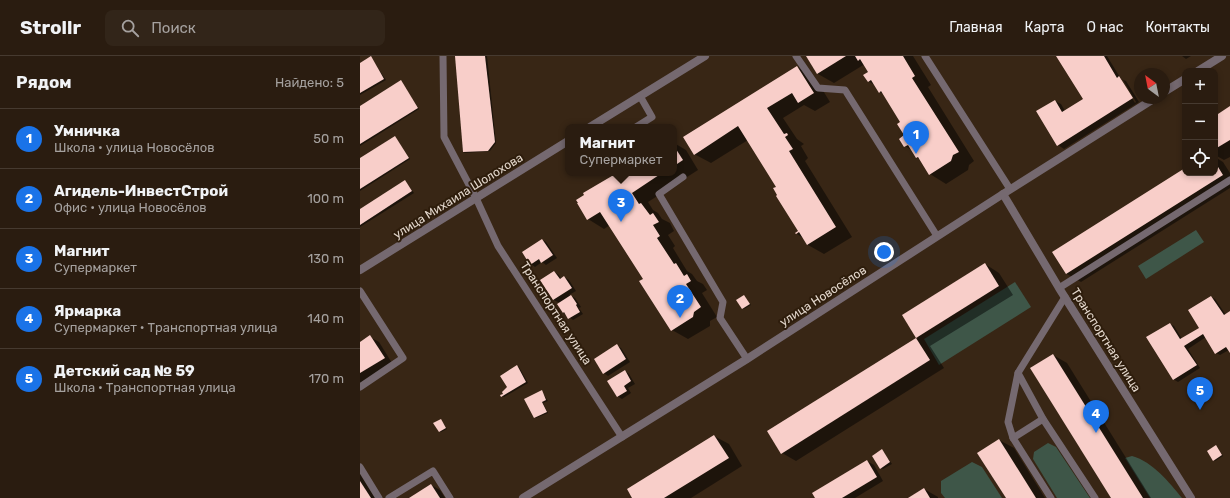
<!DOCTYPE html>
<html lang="ru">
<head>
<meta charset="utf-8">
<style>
	body { margin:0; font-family:Rubik,sans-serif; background:#322519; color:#f1f3f6 }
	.controls { position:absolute; right:12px; top:12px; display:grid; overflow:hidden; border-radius:8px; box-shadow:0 2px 6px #0003 }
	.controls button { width:36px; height:36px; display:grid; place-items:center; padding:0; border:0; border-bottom:1px solid #463a30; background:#2a1c10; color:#f1f3f6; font:20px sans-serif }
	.compass { position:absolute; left:774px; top:12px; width:36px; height:36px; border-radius:50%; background:#2a1c10; box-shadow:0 2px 6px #0003; rotate:328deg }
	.you { position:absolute; left:524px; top:196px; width:14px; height:14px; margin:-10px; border:3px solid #fff; border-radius:50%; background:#1a73e8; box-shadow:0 0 0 6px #1a73e833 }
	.badge { display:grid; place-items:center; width:26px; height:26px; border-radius:50%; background:#1a73e8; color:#fff; font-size:13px; font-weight:700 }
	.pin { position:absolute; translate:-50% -33px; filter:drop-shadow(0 1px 2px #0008) }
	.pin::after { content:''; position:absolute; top:21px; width:14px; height:12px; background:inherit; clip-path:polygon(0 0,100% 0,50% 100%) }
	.popup { position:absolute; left:205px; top:68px; width:112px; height:52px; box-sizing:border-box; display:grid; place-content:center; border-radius:8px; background:#2a1c10; filter:drop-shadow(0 1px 3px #0005); font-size:13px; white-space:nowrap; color:#a5a19f }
	.popup b { font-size:15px; color:#f1f3f6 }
	.popup::after { content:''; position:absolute; left:50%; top:100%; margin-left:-8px; border:8px solid transparent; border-top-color:#2a1c10 }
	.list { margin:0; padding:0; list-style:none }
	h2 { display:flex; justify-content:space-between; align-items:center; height:52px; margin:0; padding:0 16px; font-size:17px }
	h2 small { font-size:13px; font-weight:400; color:#a5a19f }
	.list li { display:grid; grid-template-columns:26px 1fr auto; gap:12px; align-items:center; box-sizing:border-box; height:60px; padding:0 16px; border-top:1px solid #463a30 }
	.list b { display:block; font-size:15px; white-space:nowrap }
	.list p { margin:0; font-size:13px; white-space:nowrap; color:#a5a19f }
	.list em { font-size:13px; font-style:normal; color:#a5a19f }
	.icon { flex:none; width:22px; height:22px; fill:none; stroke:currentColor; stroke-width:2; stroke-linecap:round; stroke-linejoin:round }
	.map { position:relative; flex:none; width:870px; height:442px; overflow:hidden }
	header { display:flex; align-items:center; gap:24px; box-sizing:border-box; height:56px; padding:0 20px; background:#2a1c10; border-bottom:1px solid #463a30 }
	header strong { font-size:19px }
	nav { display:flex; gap:22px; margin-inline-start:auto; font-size:14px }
	.search { width:280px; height:36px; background:#322519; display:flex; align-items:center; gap:10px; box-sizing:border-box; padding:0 14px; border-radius:8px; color:#a5a19f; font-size:15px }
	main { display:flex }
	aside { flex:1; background:#2a1c10 }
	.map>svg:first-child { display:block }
	.green { fill:#3e5648 }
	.shadow { fill:#0007; fill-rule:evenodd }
	.building { fill:#f8cec9 }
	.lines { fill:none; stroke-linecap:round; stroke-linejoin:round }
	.service { stroke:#756970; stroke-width:7 }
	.minor { stroke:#756970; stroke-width:8 }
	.labels { text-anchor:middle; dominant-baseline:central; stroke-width:4; stroke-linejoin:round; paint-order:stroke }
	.street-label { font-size:12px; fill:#e4d8cd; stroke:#2e1d0c }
</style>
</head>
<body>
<header>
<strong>Strollr</strong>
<div class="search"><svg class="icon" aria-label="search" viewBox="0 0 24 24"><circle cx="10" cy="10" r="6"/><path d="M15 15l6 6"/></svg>Поиск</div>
<nav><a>Главная</a><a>Карта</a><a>О нас</a><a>Контакты</a></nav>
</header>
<main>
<aside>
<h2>Рядом<small>Найдено: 5</small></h2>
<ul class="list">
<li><span class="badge">1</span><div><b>Умничка</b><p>Школа · улица Новосёлов</p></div><em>50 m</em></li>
<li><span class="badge">2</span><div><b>Агидель-ИнвестСтрой</b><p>Офис · улица Новосёлов</p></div><em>100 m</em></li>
<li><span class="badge">3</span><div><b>Магнит</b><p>Супермаркет</p></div><em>130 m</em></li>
<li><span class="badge">4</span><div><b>Ярмарка</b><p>Супермаркет · Транспортная улица</p></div><em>140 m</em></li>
<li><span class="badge">5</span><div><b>Детский сад № 59</b><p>Школа · Транспортная улица</p></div><em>170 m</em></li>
</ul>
</aside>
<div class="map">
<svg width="870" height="442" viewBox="0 0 870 442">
	<rect width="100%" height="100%" fill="#382615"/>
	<g class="green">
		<path d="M836 174 844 186 786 223 778 210Z"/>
		<path d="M655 226 671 251 579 309 564 283Z"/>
		<path d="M688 387 696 391 730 442H697L673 403 674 396Z"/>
		<path d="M772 400C793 406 809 426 822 442H790L765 402Z"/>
		<path d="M612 406 622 411 642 442H585L581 437V425Z"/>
	</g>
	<g class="shadow">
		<path d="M96 0H127L136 87 130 95 105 97 103 96Z"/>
		<path d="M447 0H553L571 29 568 31 614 105 609 109 608 114 586 128 570 118 561 104 556 101 552 94 545 90 546 80 541 67 524 38 519 36 515 29 508 25 510 16 505 8 474 27 458 18Z"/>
		<path d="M698 0H747L761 23 766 25 779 46 704 93 698 89 695 45 701 48 705 55 725 43ZM760 23 763 24 776 46 775 47Z"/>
		<path d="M822 0H831L826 3Z"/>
		<path d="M11 2 26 24 0 39V8Z"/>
		<path d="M437 11 454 20 470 46 455 55 444 49 423 62 437 83 444 88 441 90 448 102 445 105 492 181 464 198 448 189 443 182 437 178 439 175 417 131 388 84 351 107 334 98Z"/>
		<path d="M41 26 59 53 0 90V51Z"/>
		<path d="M870 52V101L864 104 855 99V61Z"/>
		<path d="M35 81 50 103 0 135V103Z"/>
		<path d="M314 87 326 94 338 114 288 146 293 154 298 157 302 163 310 167 314 175 308 179 315 190 313 192 327 215 332 218 337 225 343 228 347 234 342 237 357 261 350 265V270L328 283 312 274 284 223 250 169 244 173 228 163 259 117H314Z"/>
		<path d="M855 101 863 106 870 117V132L721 226 707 218 693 196 825 113V117H855Z"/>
		<path d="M45 125 54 137 0 171V154Z"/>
		<path d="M182 184 186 186 197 202 186 209 182 206 175 211 171 208Z"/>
		<path d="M625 208 639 217 653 239 570 290 584 312 436 405 422 397 409 376 558 282 543 259Z"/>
		<path d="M194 216 199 219 201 223 204 221 209 224 216 235 209 239 215 242 221 251 219 252 223 258 213 264 204 257 198 248 200 247 194 244Z"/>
		<path d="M384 240 391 249 384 253 382 252Z"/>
		<path d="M851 241 855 243 866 259 870 257V295L869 294 860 299 856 297 846 281 828 293 840 312 818 326 813 323 810 268 814 270 822 283 840 272Z"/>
		<path d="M10 281 19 286 32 307 0 327V287Z"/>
		<path d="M257 290 261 292 270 306 248 320 244 317Z"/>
		<path d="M693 299 707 307 791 442H753Z"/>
		<path d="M157 310 159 311 168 327 144 341 142 340 148 332Z"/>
		<path d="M265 315 269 318 275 328 268 332 271 337 262 343 257 340Z"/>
		<path d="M182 336 188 345 183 347 188 357 176 362 174 361Z"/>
		<path d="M81 364 87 373 81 376 79 375Z"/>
		<path d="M354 380 369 388 382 410 331 442H273Z"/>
		<path d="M639 384 654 392 685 442H647Z"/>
		<path d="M857 391 863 400 855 405 854 404Z"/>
		<path d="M522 394 532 408 523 413 521 412Z"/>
		<path d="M507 405 514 409 523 425 495 442H456Z"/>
		<path d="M0 418 15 442H0Z"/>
		<path d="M71 429 80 434 85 442H51Z"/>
		<path d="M564 433 578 441V442H549Z"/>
	</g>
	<g class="building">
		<path d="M11 0 24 23 0 37V7Z"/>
		<path d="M95 0H125L135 86 128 95 103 96Z"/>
		<path d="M446 0H486L457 18Z"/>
		<path d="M495 0H543L555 20 552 22 599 96 593 99 591 105 569 119 558 101 556 102 548 89 544 91 539 83 544 79 537 68 540 66 521 35 519 37 511 24 508 26 503 19 508 16 500 3 498 5Z"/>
		<path d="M696 0H744L757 22 759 20 773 42 697 90 676 55 695 44 702 56 723 43Z"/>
		<path d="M437 10 454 37 438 47 432 37 407 52 424 78 427 77 428 79 425 81 433 93 429 95 476 171 447 189 439 176 436 178 435 177 438 175 416 140 417 139 413 132 416 131 378 70 334 99 323 81Z"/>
		<path d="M41 24 58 52 0 88V50Z"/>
		<path d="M870 50V84L855 93V60Z"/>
		<path d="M35 80 49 102 0 133V102Z"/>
		<path d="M314 90 323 104 314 110Z"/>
		<path d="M855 106 863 119 706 218 692 196 825 112V117H855Z"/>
		<path d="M257 117H302L272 137 279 148 281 147 290 159 293 157 299 166 293 169 300 180 297 182 314 208 316 207 324 220 327 218 331 225 326 228 341 251 334 256 333 261 311 275 279 225 283 223 240 156 227 164 217 147H218L216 144 224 139 223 137Z"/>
		<path d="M45 124 52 135 0 169V153Z"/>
		<path d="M182 183 193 199 181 207 179 203 170 209 162 196Z"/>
		<path d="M625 207 639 230 556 282 542 259Z"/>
		<path d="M194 215 200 223 204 220 212 232 193 244 180 224Z"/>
		<path d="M211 239 217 248 216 249 220 256 208 263 204 256 203 257 197 248Z"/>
		<path d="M384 239 390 248 382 253 376 244Z"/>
		<path d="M851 240 864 259 870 255V297L866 291 855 298 843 278 824 290 837 309 813 324 786 281 810 267 820 283 839 272 828 254Z"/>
		<path d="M10 279 25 302 0 317V286Z"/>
		<path d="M556 282 570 304 421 398 407 375Z"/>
		<path d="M257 288 266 303 243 318 234 303Z"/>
		<path d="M693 298 783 442H751L670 312Z"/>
		<path d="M157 309 166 326 141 341 140 339 143 338 142 336 147 331 140 320Z"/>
		<path d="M265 314 271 325 264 330 267 335 257 341 247 325Z"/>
		<path d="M182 334 186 344 182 346 187 356 174 362 164 343Z"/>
		<path d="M81 363 86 372 79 376 73 367Z"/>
		<path d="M354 379 369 402 304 442H272L267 433Z"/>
		<path d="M639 383 676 442H646L617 397Z"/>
		<path d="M856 389 862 399 853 405 847 395Z"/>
		<path d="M522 393 530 406 520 413 512 400Z"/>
		<path d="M507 404 517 421 482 442H455L452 437Z"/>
		<path d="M0 425 11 442H0Z"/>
		<path d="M71 428 80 442H49Z"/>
		<path d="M564 432 570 442H548Z"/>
	</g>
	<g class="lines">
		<g class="service">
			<path d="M83 0 84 81 116 142 138 190 262 381"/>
			<path d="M436 0 458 32 485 34 577 180"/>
			<path d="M565 0 650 133"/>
			<path d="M276 71 292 61 280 40"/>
			<path d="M323 121 299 138 363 246 360 262 387 303"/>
			<path d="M699 232 870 124"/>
			<path d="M0 235 43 302 0 331"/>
			<path d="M705 241 658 317 683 363 735 442"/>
			<path d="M683 363 653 382 691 442"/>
			<path d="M653 382 648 366 658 317"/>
			<path d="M0 411 19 442"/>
			<path d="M29 442 73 415 90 442"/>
		</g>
		<g class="minor">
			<path d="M838 15 862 0"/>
			<path d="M804 36 825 23"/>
			<path d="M230 71 345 0"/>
			<path d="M643 138 699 232 831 442"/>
			<path d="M0 214 208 85"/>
			<path d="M163 442 387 303 643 138 795 42"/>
		</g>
	</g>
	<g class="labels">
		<g class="street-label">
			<text transform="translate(98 140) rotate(-32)">улица Михаила Шолохова</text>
			<text transform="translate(463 240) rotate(-33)">улица Новосёлов</text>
			<text transform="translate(196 257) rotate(57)">Транспортная улица</text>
			<text transform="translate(746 284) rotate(58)">Транспортная улица</text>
		</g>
	</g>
</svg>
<div class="controls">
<button>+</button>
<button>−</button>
<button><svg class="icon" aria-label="locate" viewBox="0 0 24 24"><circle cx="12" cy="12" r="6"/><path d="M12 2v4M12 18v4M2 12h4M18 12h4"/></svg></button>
</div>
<svg class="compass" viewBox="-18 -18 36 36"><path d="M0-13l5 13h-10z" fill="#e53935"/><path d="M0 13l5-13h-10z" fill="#a5a19f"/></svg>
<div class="you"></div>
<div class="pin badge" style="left:556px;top:98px">1</div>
<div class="pin badge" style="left:320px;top:262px">2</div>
<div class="pin badge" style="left:261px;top:166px">3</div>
<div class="popup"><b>Магнит</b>Супермаркет</div>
<div class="pin badge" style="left:736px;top:377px">4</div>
<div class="pin badge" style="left:840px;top:354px">5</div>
</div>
</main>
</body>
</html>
